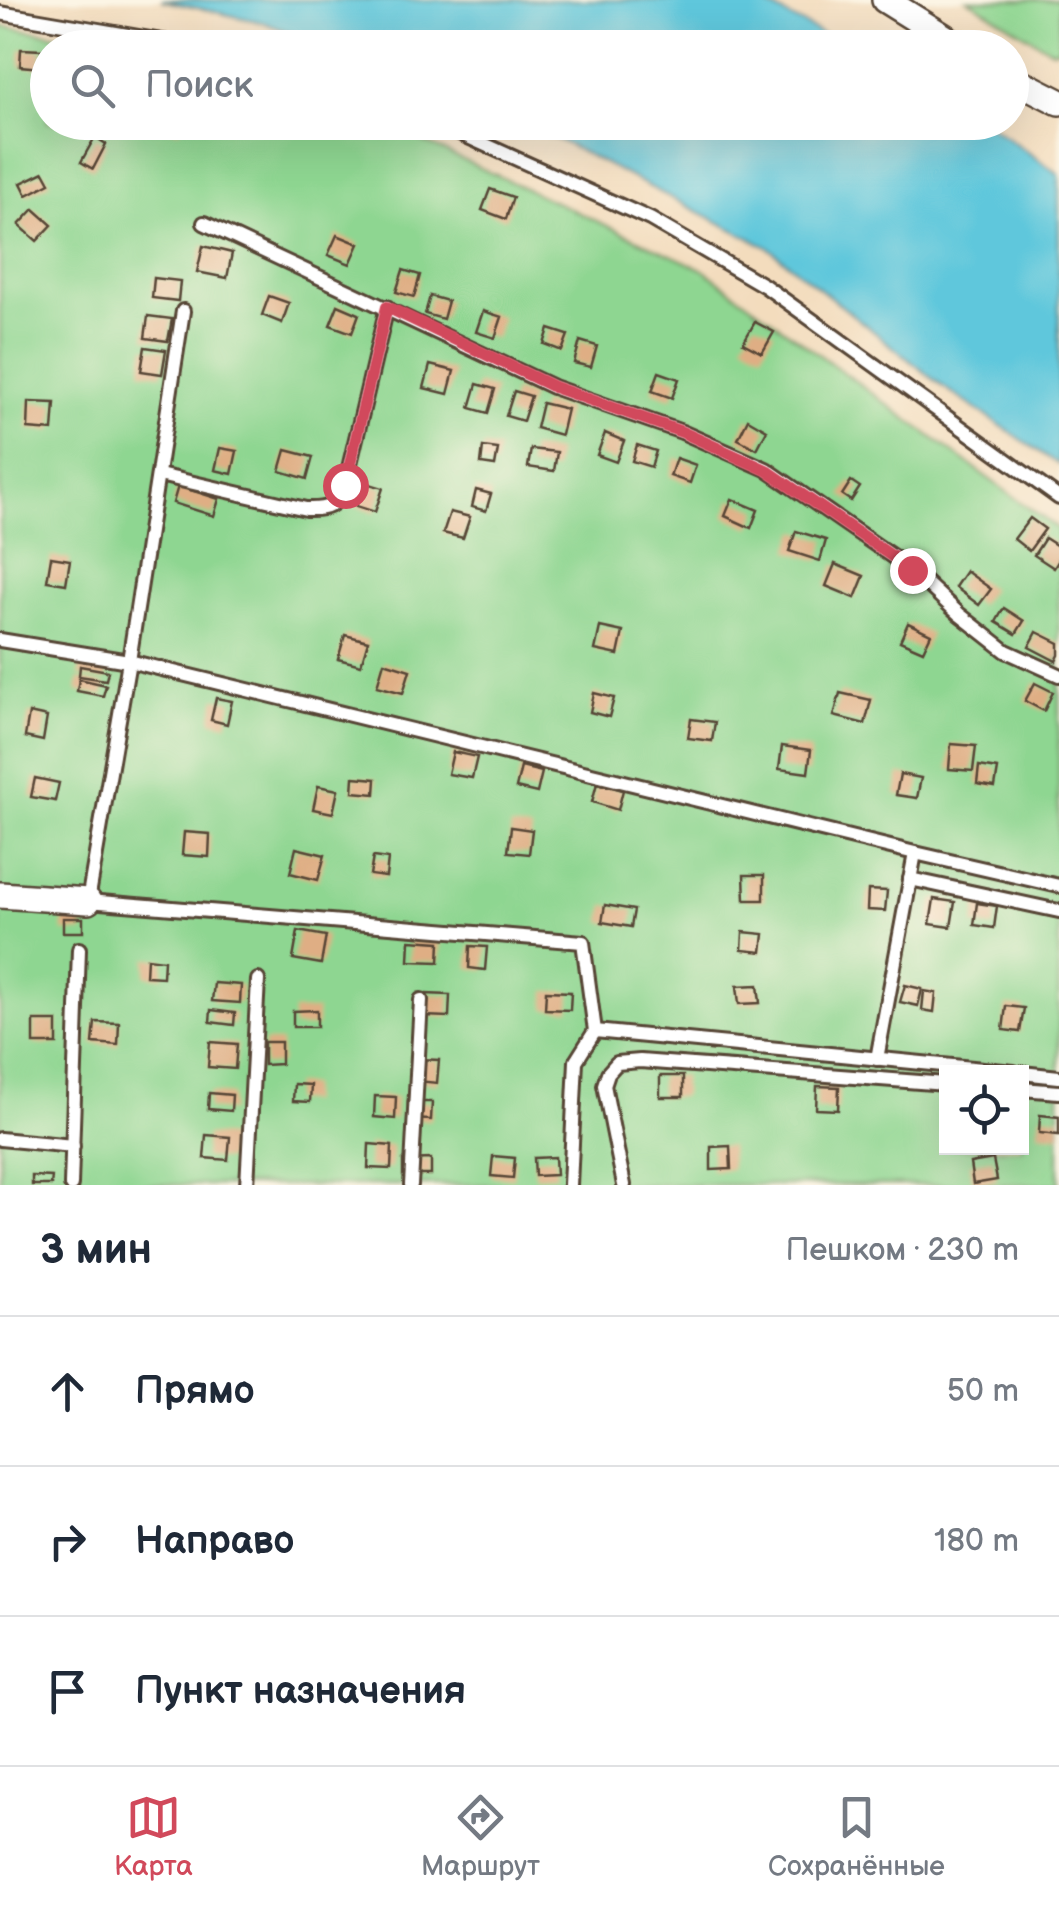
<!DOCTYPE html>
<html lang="ru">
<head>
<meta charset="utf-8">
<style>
	body { margin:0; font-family:"Balsamiq Sans",sans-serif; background:#f6f6f7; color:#1f2937 }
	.controls { position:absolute; right:30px; bottom:30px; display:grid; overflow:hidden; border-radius:0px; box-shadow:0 10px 40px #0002 }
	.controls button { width:90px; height:90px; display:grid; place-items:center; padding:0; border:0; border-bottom:2px solid #e0e1e3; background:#fff; color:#1f2937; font:50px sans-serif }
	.stop { position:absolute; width:30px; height:30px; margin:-22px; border:8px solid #d1495b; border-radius:50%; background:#fff }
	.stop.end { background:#d1495b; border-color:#fff; box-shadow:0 2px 10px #0008 }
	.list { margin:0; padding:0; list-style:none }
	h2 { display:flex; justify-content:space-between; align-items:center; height:130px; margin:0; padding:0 40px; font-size:42px }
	h2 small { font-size:32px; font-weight:400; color:#747a83 }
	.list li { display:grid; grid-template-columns:65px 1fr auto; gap:30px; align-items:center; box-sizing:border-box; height:150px; padding:0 40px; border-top:2px solid #e0e1e3 }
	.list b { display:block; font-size:38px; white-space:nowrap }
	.list em { font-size:32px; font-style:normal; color:#747a83 }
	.icon { flex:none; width:55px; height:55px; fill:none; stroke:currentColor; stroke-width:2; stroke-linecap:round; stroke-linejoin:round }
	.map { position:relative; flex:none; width:1059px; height:1185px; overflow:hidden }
	.search { position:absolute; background:#fff; box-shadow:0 10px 40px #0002; left:30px; right:30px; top:30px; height:110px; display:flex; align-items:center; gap:25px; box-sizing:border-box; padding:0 35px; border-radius:55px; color:#747a83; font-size:38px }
	.sheet { height:580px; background:#fff }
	nav { display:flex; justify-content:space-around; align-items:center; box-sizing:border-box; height:140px; border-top:2px solid #e0e1e3; background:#fff; font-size:28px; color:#747a83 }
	nav a { display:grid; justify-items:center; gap:5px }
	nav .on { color:#d1495b }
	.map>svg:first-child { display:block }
	.green { fill:#8ed691; stroke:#648058; stroke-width:2.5; fill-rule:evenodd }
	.water { fill:#5fc7dc; stroke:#4d787d; stroke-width:2.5 }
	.building { fill:#dfae84 }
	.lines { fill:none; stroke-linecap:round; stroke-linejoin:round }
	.service-casing { stroke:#574536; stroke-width:18 }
	.minor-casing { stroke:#574536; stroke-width:30 }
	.service { stroke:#fff; stroke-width:12 }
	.minor { stroke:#fff; stroke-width:25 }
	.route { stroke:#d1495b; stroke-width:12 }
</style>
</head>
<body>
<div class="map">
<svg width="1059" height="1185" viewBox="0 0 1059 1185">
	<rect width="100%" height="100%" fill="#fcf5e5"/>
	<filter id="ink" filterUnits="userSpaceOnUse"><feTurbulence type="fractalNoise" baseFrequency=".01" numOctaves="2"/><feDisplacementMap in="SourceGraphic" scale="20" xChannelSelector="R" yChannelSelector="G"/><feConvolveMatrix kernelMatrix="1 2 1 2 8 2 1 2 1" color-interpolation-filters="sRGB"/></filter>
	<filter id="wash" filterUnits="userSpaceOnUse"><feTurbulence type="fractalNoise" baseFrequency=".0048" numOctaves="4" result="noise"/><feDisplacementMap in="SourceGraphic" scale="40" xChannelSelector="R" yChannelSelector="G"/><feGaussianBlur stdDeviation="2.25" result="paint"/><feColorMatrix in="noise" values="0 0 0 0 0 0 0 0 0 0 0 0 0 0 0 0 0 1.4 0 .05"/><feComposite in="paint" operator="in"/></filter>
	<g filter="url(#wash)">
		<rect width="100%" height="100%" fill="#f3dcbd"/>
		<g class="green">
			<path d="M968 0H1059V49L1051 50Z"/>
			<path d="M0 26 135 47 48 48V122L382 123 702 269 1059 530V1185H0ZM946 1072H1022V1148H946Z"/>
		</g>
		<g class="water">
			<path d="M161 0H757L847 47H327L265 23Z"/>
			<path d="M514 123H987L1059 174V465L942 386 769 248 556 139Z"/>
		</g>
		<g id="blocks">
			<g class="building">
				<path d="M21 49 42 50 41 68 20 66Z"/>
				<path d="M144 122H181L179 131 144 124Z"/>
				<path d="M289 122H318L315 134 288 127Z"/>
				<path d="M95 137 106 144 93 169 81 162Z"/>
				<path d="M44 172 50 183 27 195 21 183Z"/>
				<path d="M490 189 513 197 506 219 482 210Z"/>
				<path d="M34 209 52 225 37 241 19 225Z"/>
				<path d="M337 235 359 244 350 264 328 255Z"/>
				<path d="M203 246 232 253 227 278 197 272Z"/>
				<path d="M403 270 420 275 414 297 396 292Z"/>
				<path d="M154 278 180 281 178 301 152 298Z"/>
				<path d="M269 296 289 303 282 323 262 315Z"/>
				<path d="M430 296 448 301 443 319 425 314Z"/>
				<path d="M338 305 359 314 352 333 330 325Z"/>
				<path d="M483 311 502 317 495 338 476 332Z"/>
				<path d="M148 316 172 319 168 341 145 338Z"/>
				<path d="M755 322 774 332 762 353 743 343Z"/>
				<path d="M549 329 568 335 562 351 544 344Z"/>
				<path d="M580 341 597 346 591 367 574 363Z"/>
				<path d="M145 347 166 350 162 374 141 371Z"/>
				<path d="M430 365 454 371 448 394 424 388Z"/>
				<path d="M659 372 679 379 672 398 652 391Z"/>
				<path d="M477 384 495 389 488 413 470 408Z"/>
				<path d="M514 391 531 396 523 421 506 416Z"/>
				<path d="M29 402 55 403 53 431 28 429Z"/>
				<path d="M542 403 567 409 561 435 536 428Z"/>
				<path d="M748 419 767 430 757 449 738 439Z"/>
				<path d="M605 433 624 441 616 462 597 455Z"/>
				<path d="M637 445 656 451 651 467 632 461Z"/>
				<path d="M483 447 498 449 495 466 481 464Z"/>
				<path d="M220 448 237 451 232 474 215 470Z"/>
				<path d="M531 449 557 452 554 471 528 467Z"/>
				<path d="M286 450 313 457 307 479 280 471Z"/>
				<path d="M676 458 696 465 690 483 670 476Z"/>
				<path d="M851 481 860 487 851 501 842 495Z"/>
				<path d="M363 482 383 488 375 512 356 506Z"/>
				<path d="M178 486 219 499 214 516 173 503Z"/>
				<path d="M476 490 491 494 486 511 472 507Z"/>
				<path d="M732 499 758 510 751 528 725 516Z"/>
				<path d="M450 512 470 517 463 538 443 533Z"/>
				<path d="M1030 518 1045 529 1029 551 1014 539Z"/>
				<path d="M796 531 826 540 820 561 789 551Z"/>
				<path d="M1045 538 1059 547V560L1054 568 1034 555Z"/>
				<path d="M51 557 70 560 66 584 47 581Z"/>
				<path d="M835 564 864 576 855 598 826 586Z"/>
				<path d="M966 571 991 589 979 605 955 587Z"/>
				<path d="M1004 608 1024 621 1016 634 996 622Z"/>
				<path d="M908 623 931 634 923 651 900 641Z"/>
				<path d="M600 627 623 632 618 655 595 650Z"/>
				<path d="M1037 632 1059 643V655L1056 661 1029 647Z"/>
				<path d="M345 635 368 641 361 665 338 659Z"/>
				<path d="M384 662 410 670 403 693 377 686Z"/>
				<path d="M80 666 108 671 106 680 79 676Z"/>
				<path d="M79 679 106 685 103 696 77 691Z"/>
				<path d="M1035 683 1053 692 1044 711 1025 701Z"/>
				<path d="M594 693 614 698 609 717 590 712Z"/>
				<path d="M840 693 871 700 865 724 834 716Z"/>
				<path d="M216 698 232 701 227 724 211 720Z"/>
				<path d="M29 713 47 717 43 741 25 737Z"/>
				<path d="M691 719 715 722 712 741 688 738Z"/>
				<path d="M951 744 976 746 973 771 949 769Z"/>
				<path d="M782 746 811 750 808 773 779 769Z"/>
				<path d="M453 752 477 757 472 778 448 774Z"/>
				<path d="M979 766 998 769 995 787 977 784Z"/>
				<path d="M521 767 542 772 537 793 516 788Z"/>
				<path d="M900 774 921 778 917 798 896 795Z"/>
				<path d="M354 777 376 779 375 794 353 792Z"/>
				<path d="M35 778 59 783 55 801 31 797Z"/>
				<path d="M597 783 623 790 618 810 592 802Z"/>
				<path d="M318 786 338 790 333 813 313 809Z"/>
				<path d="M511 827 532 830 529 854 508 852Z"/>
				<path d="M184 832 210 834 209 857 182 855Z"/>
				<path d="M296 848 325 855 318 880 290 873Z"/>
				<path d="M373 857 388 859 386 877 370 875Z"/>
				<path d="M744 875H764V900H745Z"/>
				<path d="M868 890 887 891 885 911 867 910Z"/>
				<path d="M934 899 955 902 951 927 930 924Z"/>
				<path d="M977 903 997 906 994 928 974 925Z"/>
				<path d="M605 905 634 910 631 927 602 922Z"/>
				<rect x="63" y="918" width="20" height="14"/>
				<path d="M298 931 326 936 321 964 293 959Z"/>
				<path d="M743 932 764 934 762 952 742 950Z"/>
				<path d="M410 940 440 942 439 962 409 961Z"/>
				<path d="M470 946 487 947 485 970 469 968Z"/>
				<path d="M147 958 164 960 163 977 146 976Z"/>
				<path d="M214 983 241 985 240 1003 212 1001Z"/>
				<path d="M758 985 760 1003 739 1004 737 986Z"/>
				<path d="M905 985 922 989 918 1006 900 1002Z"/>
				<path d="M546 991 571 992 570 1010 545 1009Z"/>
				<path d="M924 991 936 993 934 1012 922 1010Z"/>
				<path d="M425 994 450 995 449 1017 424 1016Z"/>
				<path d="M1006 1006 1024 1008 1020 1032 1003 1030Z"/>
				<path d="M211 1010 235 1013 234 1025 210 1022Z"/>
				<path d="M317 1010V1027H293V1011Z"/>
				<rect x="34" y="1021" width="23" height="23"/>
				<path d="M95 1022 119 1023 118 1045 93 1043Z"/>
				<path d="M210 1042 237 1044 235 1069 208 1067Z"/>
				<path d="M264 1042H281V1064L264 1065Z"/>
				<path d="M419 1059 439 1060 437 1083 417 1081Z"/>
				<rect x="660" y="1076" width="23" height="21"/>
				<path d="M294 1084 311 1085 310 1102 293 1101Z"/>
				<path d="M817 1086 839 1087 838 1110 816 1109Z"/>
				<path d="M209 1093 232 1095 231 1111 208 1109Z"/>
				<path d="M375 1096 396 1097 395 1119 374 1117Z"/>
				<path d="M408 1102H432L431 1120 408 1119Z"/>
				<path d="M1040 1115 1059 1117V1135L1039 1133Z"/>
				<path d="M206 1135 230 1137 228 1160 204 1158Z"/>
				<path d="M369 1144 392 1146 391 1169 368 1168Z"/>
				<path d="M730 1146 731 1169 711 1170V1147Z"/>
				<path d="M493 1156 515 1158 513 1178 491 1176Z"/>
				<path d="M555 1157 556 1175 535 1176 534 1158Z"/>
				<path d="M431 1159V1175H403V1160Z"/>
				<path d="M993 1159 997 1180 973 1184 970 1163Z"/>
				<path d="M32 1176 52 1177 51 1185H32Z"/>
			</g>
		</g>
	</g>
	<g filter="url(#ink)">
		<use href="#blocks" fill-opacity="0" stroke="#574536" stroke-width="2.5"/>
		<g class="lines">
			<defs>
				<g id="service">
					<path d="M0 13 203 48"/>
					<path d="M435 122 650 219 765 286 1059 498"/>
					<path d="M204 223 553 387 682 432 766 469 912 570 959 614 1006 651 1059 675"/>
					<path d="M183 311 129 661 88 901 583 942 595 1031 1014 1072"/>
					<path d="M159 475 306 509C328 510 337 506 345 485L387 307"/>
					<path d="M0 640 129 661 915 853 1059 886"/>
					<path d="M910 879 1059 911"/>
					<path d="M877 1059 915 853"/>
					<path d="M1022 1073 1059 1077"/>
					<path d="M1022 1089 1059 1092"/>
					<path d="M0 1139 73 1146"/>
					<path d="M71 1185 79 949"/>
					<path d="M247 1185 258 980"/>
					<path d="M411 1185 421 1000"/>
					<path d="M570 1185 576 1061 595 1031"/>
					<path d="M624 1185 604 1085 608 1073 617 1063 640 1061 946 1084"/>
				</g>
				<g id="minor">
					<path d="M885 0 962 48"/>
					<path d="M1012 78 1059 102"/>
					<path d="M0 895 88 901"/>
				</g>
			</defs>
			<use href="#service" class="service-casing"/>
			<use href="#minor" class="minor-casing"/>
			<use href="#service" class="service"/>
			<use href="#minor" class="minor"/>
		</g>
	</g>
	<g class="lines" filter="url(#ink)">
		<path class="route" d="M345 485 387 307 554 387 682 432 766 470 912 570"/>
	</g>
</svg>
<div class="controls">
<button><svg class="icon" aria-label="locate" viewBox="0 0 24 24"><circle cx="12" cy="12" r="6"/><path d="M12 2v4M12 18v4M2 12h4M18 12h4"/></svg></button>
</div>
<div class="stop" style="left:345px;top:485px"></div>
<div class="stop end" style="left:912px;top:570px"></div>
<div class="search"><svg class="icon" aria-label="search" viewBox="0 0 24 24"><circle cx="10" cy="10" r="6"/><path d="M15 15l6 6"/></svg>Поиск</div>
</div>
<section class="sheet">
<h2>3 мин<small>Пешком · 230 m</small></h2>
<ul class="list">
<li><svg class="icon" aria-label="ahead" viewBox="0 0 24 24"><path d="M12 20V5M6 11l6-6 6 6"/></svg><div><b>Прямо</b></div><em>50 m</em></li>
<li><svg class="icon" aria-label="right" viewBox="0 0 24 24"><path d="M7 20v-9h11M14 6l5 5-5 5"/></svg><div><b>Направо</b></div><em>180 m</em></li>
<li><svg class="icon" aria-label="arrive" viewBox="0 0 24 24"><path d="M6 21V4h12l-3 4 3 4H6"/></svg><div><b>Пункт назначения</b></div></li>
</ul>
</section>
<nav>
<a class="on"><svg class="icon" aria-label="map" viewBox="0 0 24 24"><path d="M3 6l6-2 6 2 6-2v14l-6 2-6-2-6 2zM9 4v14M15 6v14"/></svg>Карта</a>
<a><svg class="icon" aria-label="directions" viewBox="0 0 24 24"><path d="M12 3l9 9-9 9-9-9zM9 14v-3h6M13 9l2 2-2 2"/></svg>Маршрут</a>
<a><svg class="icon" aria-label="saved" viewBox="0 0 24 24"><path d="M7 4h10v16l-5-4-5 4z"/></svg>Сохранённые</a>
</nav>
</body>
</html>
